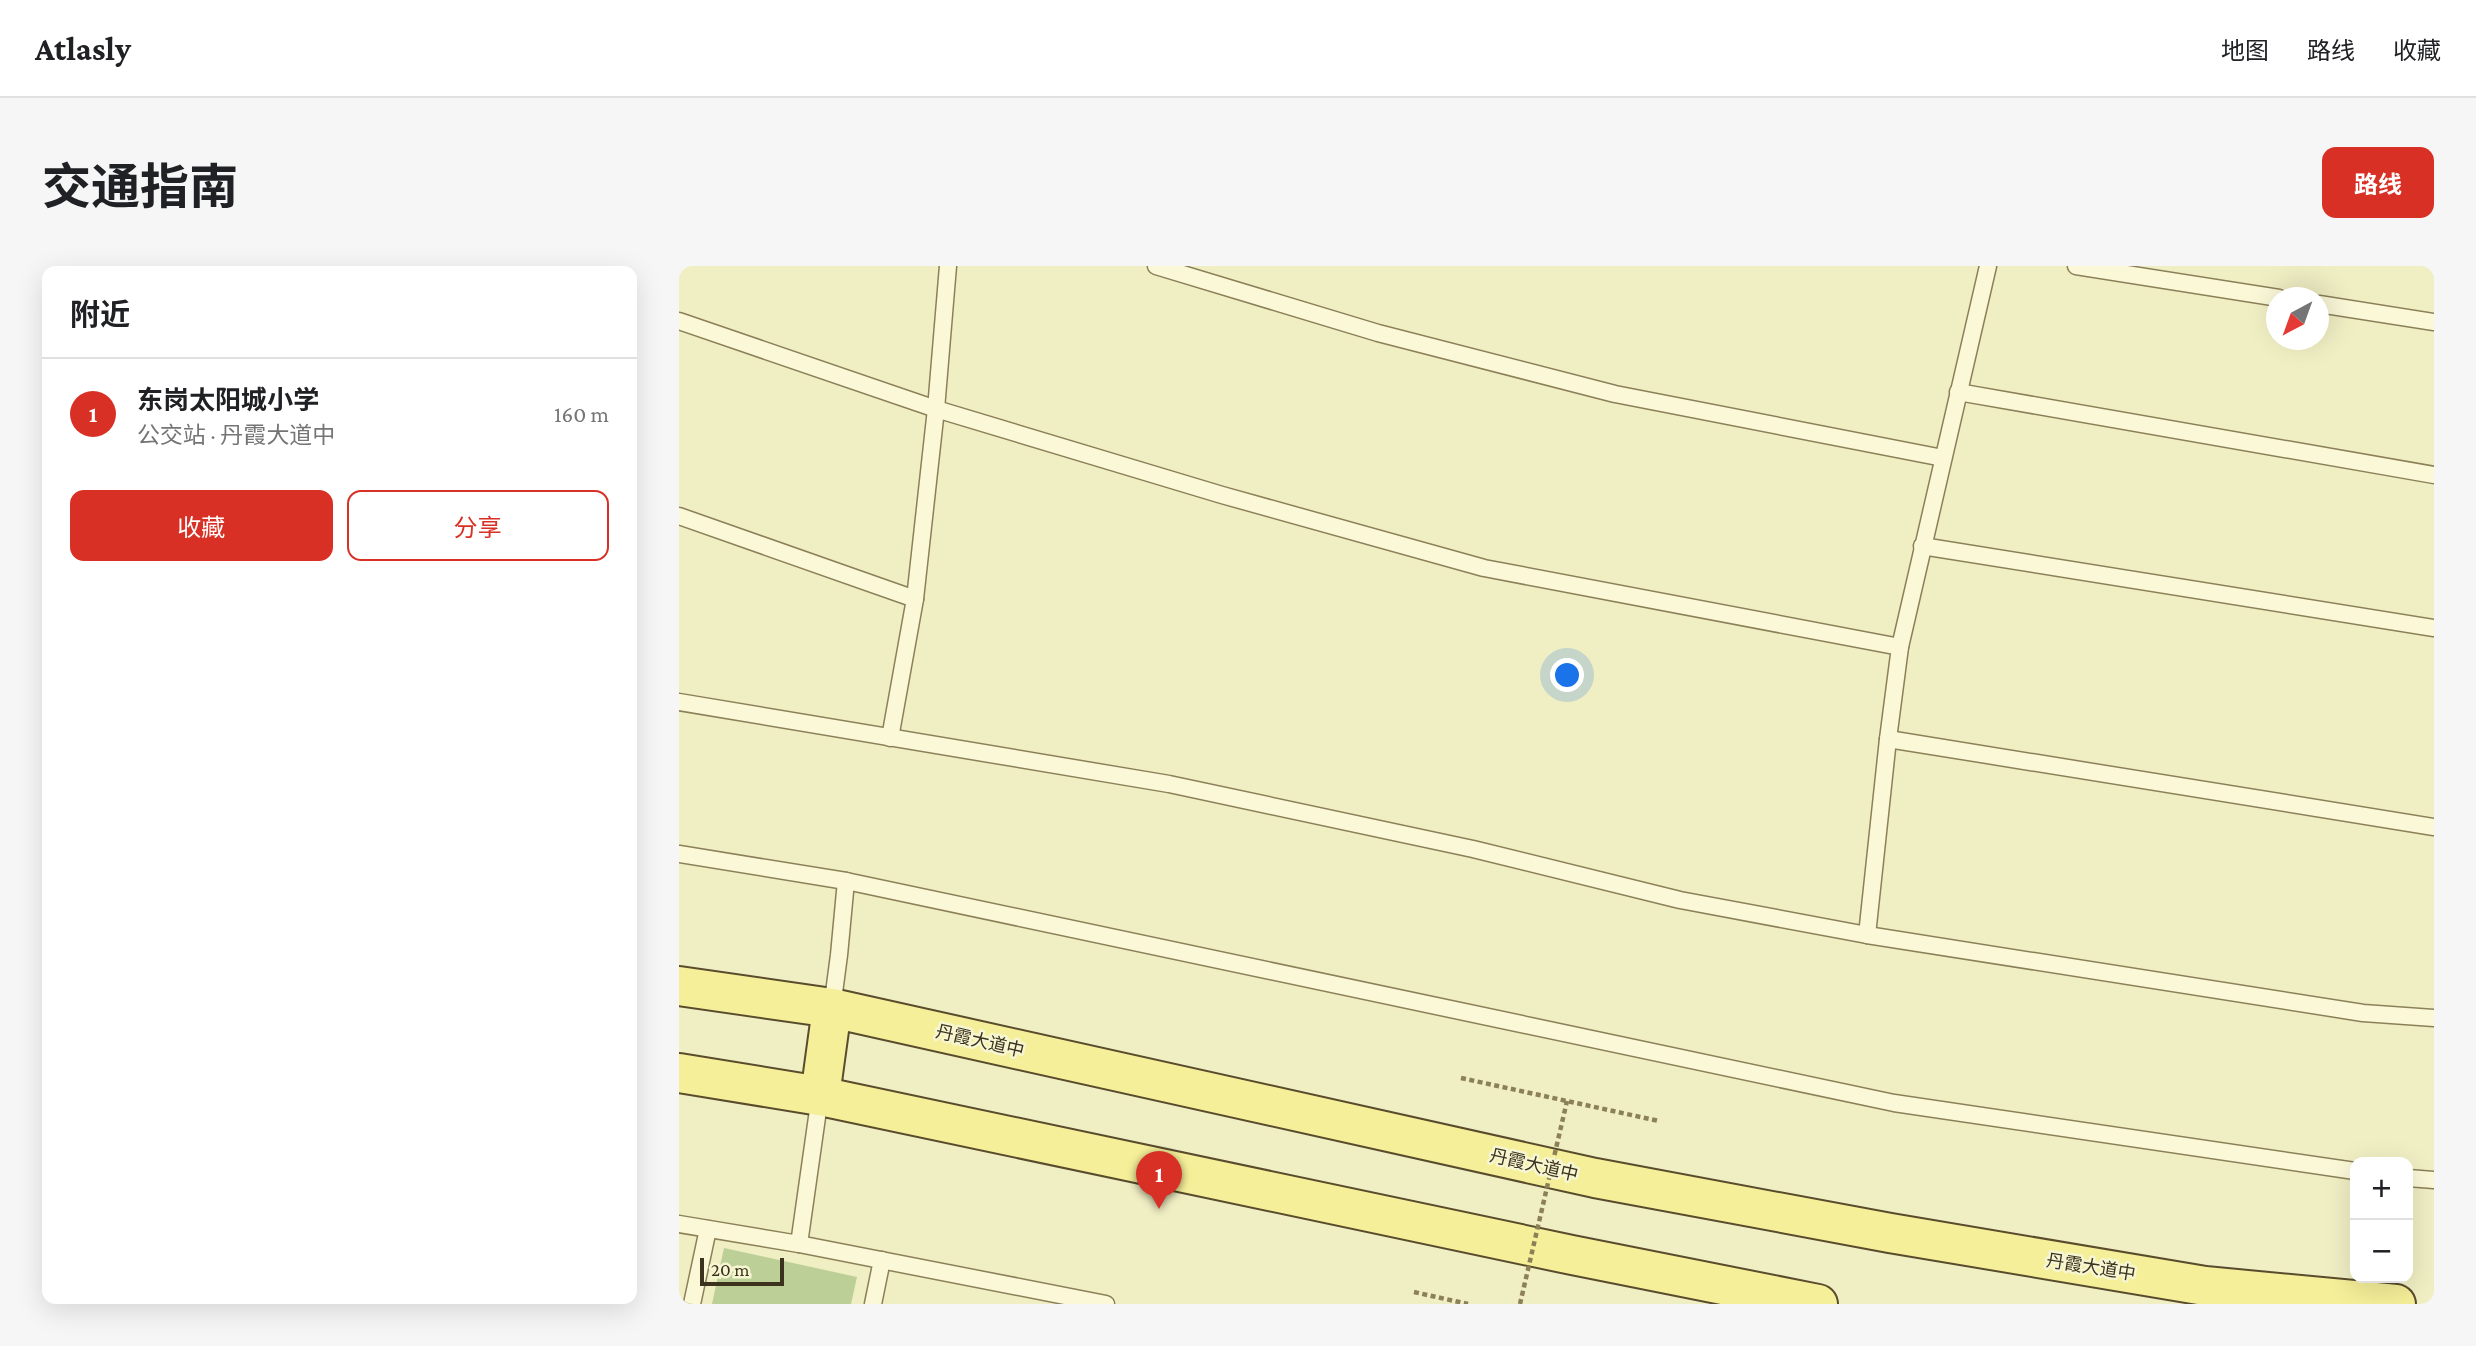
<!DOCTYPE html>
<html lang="zh">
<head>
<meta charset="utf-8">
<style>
	body { margin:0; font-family:"Crimson Pro","Noto Sans SC",serif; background:#f6f6f6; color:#202124 }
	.controls { position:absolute; right:21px; bottom:21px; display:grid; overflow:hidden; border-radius:14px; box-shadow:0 7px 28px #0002 }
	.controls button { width:63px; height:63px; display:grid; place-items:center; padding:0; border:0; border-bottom:2px solid #e0e0e0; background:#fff; color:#202124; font:35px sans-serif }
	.compass { position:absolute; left:1587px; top:21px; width:63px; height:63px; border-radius:50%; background:#fff; box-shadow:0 7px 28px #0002; rotate:221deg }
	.scale { position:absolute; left:21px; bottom:18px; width:84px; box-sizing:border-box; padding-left:7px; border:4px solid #3b331e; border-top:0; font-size:19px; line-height:24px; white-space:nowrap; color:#3b331e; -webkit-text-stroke:5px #f7f6d3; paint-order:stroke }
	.you { position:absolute; left:889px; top:410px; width:24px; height:24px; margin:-18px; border:5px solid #fff; border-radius:50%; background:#1a73e8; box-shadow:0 0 0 10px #1a73e833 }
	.badge { display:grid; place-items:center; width:46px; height:46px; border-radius:50%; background:#d93025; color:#fff; font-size:23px; font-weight:700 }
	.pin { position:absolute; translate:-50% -58px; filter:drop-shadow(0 2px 4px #0008) }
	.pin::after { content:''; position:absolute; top:37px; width:24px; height:21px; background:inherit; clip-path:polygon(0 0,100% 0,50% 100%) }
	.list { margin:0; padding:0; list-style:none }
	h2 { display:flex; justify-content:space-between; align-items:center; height:91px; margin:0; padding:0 28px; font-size:30px }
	h2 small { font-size:23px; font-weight:400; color:#757577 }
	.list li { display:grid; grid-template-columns:46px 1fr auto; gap:21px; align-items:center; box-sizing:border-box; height:112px; padding:0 28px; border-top:2px solid #e0e0e0 }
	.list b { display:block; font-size:26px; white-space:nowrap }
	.list p { margin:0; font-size:23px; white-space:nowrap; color:#757577 }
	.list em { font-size:23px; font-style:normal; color:#757577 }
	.actions { display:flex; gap:14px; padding:21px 28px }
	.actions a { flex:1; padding:16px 0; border:2px solid #d93025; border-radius:14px; text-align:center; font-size:24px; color:#d93025 }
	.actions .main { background:#d93025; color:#fff }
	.map { position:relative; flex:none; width:1755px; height:1038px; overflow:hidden; border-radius:14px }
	header { display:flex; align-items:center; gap:42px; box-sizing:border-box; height:98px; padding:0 35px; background:#fff; border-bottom:2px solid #e0e0e0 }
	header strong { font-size:33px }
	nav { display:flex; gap:38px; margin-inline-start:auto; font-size:24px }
	.intro { display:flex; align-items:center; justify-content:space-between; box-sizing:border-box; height:168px; padding:0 42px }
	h1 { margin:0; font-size:49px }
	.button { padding:18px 32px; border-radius:14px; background:#d93025; color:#fff; font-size:24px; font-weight:700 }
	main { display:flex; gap:42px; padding:0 42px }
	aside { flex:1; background:#fff; border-radius:14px; box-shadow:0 7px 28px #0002 }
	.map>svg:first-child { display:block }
	.green { fill:#bbcf96 }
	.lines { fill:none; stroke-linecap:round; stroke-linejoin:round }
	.lane-casing { stroke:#8c8059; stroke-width:19 }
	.primary-casing { stroke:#594c2d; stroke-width:42 }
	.path { stroke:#8c8059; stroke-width:4.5; stroke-dasharray:5 3.5; stroke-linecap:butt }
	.lane { stroke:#faf8d7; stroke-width:16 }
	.primary { stroke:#f5ef99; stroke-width:38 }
	.path-bridge { stroke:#8c8059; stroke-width:4.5; stroke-dasharray:5 3.5; stroke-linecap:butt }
	.labels { text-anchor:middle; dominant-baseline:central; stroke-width:5; stroke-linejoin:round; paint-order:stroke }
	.street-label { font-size:18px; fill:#3b331e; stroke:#f7f6d3 }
</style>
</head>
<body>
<header>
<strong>Atlasly</strong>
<nav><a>地图</a><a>路线</a><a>收藏</a></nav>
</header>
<div class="intro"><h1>交通指南</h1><a class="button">路线</a></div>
<main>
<aside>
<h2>附近<small></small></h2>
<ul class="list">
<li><span class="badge">1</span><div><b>东岗太阳城小学</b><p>公交站 · 丹霞大道中</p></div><em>160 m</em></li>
</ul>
<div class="actions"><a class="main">收藏</a><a>分享</a></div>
</aside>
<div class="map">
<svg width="1755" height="1038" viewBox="0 0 1755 1038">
	<rect width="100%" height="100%" fill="#f0eec3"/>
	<path class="green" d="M45 982 178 1011 172 1038H33Z"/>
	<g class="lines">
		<defs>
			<g id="lane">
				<path d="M477 0 699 67 936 128 1264 192"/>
				<path d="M1397 0 1600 32"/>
				<path d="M1640 38 1755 56"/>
				<path d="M0 55 257 143 543 229 805 302 1221 381"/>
				<path d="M1279 126 1755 209"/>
				<path d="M0 250 236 333"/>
				<path d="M1243 280 1755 362"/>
				<path d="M0 436 490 518 794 583 1001 634 1188 669 1684 747 1755 752"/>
				<path d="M211 472 236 333 257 143 269 0"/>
				<path d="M1209 473 1755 561"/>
				<path d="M0 588 167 615 1215 837 1676 905"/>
				<path d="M1188 669 1209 473 1221 381 1309 0"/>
				<path d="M153 742 160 689 167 615"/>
				<path d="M1729 912 1755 914"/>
				<path d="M0 958 120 978 427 1038"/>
				<path d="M120 978 141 830"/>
				<path d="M13 1038 29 963"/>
				<path d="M194 1038 203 994"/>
			</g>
			<g id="primary">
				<path d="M0 720 153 742 916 912 1211 967 1526 1020 1717 1038"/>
				<path d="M0 807 141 830 893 989 1139 1038"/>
				<path d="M141 830 153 742"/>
			</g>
		</defs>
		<use href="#lane" class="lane-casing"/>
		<use href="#primary" class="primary-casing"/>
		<g class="path">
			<path d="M782 812 980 855"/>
			<path d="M735 1026 789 1038"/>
		</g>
		<use href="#lane" class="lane"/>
		<use href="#primary" class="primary"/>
		<path class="path-bridge" d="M841 1038 888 835"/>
	</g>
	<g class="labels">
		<g class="street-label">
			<text transform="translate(301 775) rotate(13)">丹霞大道中</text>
			<text transform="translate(855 899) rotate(13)">丹霞大道中</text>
			<text transform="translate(1412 1001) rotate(9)">丹霞大道中</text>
		</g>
	</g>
</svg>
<div class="controls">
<button>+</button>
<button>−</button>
</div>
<svg class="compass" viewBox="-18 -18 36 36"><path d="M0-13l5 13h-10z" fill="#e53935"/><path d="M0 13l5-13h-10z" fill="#757577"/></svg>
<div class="scale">20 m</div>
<div class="you"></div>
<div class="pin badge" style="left:480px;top:943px">1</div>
</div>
</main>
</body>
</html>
